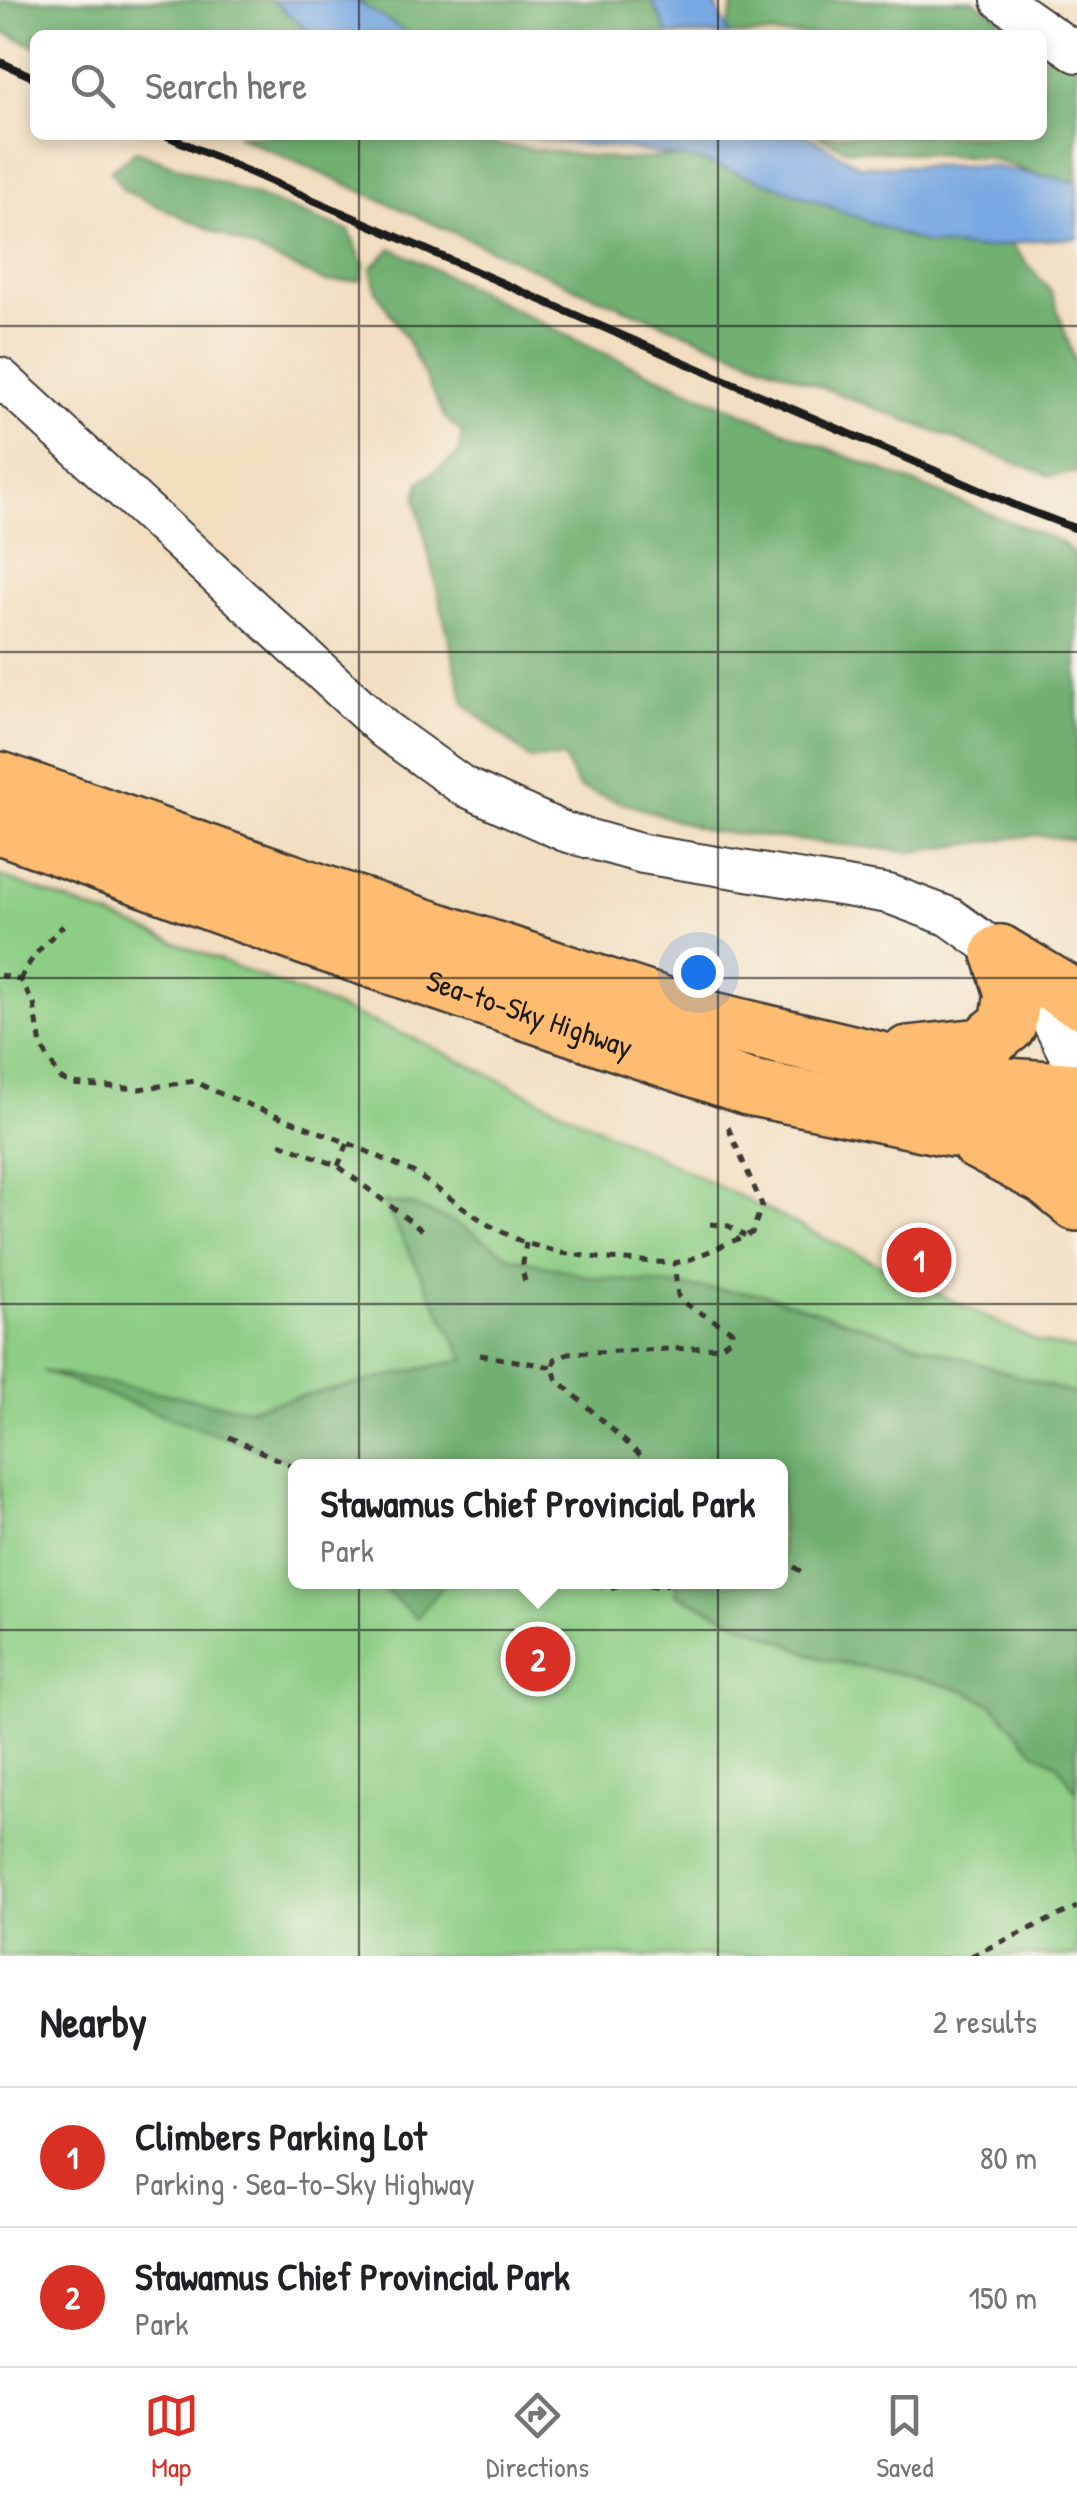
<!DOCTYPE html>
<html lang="en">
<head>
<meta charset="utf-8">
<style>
	body { margin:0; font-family:"Patrick Hand",sans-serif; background:#f2f2f2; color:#202124 }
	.you { position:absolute; left:698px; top:972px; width:35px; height:35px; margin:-25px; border:8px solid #fff; border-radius:50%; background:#1a73e8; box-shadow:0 0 0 15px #1a73e833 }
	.badge { display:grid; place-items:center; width:65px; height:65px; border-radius:50%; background:#d93025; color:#fff; font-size:32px; font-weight:700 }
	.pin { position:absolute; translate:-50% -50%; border:5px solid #fff; box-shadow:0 2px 10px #0006 }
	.popup { position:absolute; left:288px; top:1459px; width:500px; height:130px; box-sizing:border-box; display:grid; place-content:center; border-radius:15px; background:#fff; filter:drop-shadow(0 2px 8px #0005); font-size:32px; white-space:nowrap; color:#757577 }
	.popup b { font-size:38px; color:#202124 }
	.popup::after { content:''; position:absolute; left:50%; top:100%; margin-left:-20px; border:20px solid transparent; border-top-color:#fff }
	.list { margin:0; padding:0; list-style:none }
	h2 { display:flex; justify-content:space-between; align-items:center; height:130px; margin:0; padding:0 40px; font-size:42px }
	h2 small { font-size:32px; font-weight:400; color:#757577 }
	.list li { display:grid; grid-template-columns:65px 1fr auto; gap:30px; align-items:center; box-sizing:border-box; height:140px; padding:0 40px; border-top:2px solid #e0e0e0 }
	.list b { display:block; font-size:38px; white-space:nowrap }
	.list p { margin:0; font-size:32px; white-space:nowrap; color:#757577 }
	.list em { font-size:32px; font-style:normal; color:#757577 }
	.icon { flex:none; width:55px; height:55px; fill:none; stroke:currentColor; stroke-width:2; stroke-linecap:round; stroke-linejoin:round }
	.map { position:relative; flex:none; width:1077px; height:1956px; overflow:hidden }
	.search { position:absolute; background:#fff; box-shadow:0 5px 15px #0003; left:30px; right:30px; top:30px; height:110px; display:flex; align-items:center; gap:25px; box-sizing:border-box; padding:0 35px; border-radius:15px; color:#757577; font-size:38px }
	.sheet { height:410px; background:#fff }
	nav { display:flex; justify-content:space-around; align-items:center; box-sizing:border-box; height:140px; border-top:2px solid #e0e0e0; background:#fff; font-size:28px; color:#757577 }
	nav a { display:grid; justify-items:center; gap:5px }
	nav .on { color:#d93025 }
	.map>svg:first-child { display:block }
	.green { fill:#8dcd85; stroke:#547450; stroke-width:2.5; fill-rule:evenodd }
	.forest { fill:#72b072; stroke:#476647; stroke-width:2.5 }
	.water { fill:#78a8e2; stroke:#4a627f; stroke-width:2.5 }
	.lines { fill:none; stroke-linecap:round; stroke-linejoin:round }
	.minor-casing { stroke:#3c3934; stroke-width:42 }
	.highway-casing { stroke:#3c3934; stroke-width:60 }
	.path { stroke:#3c3934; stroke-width:5; stroke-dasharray:8 8; stroke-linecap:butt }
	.minor { stroke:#fff; stroke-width:38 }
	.highway { stroke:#febc70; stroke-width:55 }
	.rail { stroke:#1c1c1c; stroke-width:8 }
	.grid { fill:none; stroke:#1c1c1c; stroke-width:2.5; stroke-opacity:0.55 }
	.labels { text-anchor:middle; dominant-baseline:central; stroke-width:9; stroke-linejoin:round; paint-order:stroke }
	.street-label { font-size:30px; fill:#1c1c1c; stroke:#f7f3e8 }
</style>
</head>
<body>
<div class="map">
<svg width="1077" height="1956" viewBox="0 0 1077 1956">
	<rect width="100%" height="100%" fill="#f7f3e8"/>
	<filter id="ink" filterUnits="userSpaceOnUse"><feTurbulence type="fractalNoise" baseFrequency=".01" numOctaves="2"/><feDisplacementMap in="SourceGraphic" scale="20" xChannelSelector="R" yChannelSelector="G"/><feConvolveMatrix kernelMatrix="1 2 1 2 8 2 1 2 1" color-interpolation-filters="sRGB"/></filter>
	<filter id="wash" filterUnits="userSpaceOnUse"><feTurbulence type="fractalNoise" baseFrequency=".0048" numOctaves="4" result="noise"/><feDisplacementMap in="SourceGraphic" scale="40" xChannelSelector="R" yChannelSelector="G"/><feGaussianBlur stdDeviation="2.25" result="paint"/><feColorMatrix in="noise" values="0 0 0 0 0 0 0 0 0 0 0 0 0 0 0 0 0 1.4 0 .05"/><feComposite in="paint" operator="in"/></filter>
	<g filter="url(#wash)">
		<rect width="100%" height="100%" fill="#f2ddbf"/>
		<path class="green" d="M0 876 127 923 420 1041 1038 1342 1077 1350V1956H0ZM296 1466H780V1582H296Z"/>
		<g class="forest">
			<path d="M0 0H280L323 35H35V46L0 31Z"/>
			<path d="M359 0H679L699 35H395L384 28Z"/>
			<path d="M735 0H973L1029 35H725Z"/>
			<path d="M1042 43 1077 65V188L985 157 846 149 816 135H1042Z"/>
			<path d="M236 135H468L499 145 622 160 719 154 1001 232 1052 293 1077 368V473L1050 476 854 400 590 294Z"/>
			<path d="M136 151 349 231 364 264 361 280 326 282 123 190 111 170Z"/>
			<path d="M392 248 594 349 799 437 1063 543 1077 558V840L1034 835 913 852 708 831 579 788 563 758 530 759 464 703 416 499 420 482 459 454 462 433 445 418 407 340 376 291 371 268Z"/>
			<path d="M383 1202 411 1205 458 1224 512 1257 590 1277 763 1294 1077 1395V1792L1057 1764 1035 1752 993 1705 963 1690 911 1676 822 1659 676 1594 678 1582H780V1466H304L42 1371 247 1409 465 1359Z"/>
			<path d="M376 1582H445L417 1618Z"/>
		</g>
		<g class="water">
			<path d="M272 0H354L411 35H313Z"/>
			<path d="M651 0H713L729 35H669Z"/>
			<path d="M523 135H806L860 166H989L1077 182V238L1036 240 981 249 926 244 772 184 701 161 623 148 558 142Z"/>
		</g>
	</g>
	<g filter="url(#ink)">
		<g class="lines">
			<defs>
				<g id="minor">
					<path d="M1001 0 1077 53"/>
					<path d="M0 377 385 730 463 786 565 832 643 854 889 894 950 917 1000 953 1031 982 1077 1071"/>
				</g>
				<g id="highway">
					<path d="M0 780 331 896 700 1017 981 1084 1077 1091"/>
					<path id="s1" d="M0 826 311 939 748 1087 953 1129 1077 1141"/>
					<path d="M1000 953 1077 999"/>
					<path d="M908 1054 981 1046 1008 1025 1013 993 1000 953"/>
					<path d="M978 1142 1045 1177 1077 1203"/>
				</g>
			</defs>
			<use href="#minor" class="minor-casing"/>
			<use href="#highway" class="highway-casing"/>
			<g class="path">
				<path d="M0 975 20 980 34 1004 41 1046 60 1078 72 1084 139 1089 195 1081 211 1090 348 1143 413 1172 487 1224 522 1242 561 1253 607 1259 674 1263 689 1260 752 1233 762 1205 727 1125"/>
				<path d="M20 980C30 958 45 943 63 926"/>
				<path d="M280 1143 338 1166 426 1233"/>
				<path d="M338 1166 348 1143"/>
				<path d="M710 1224 729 1226 745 1236"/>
				<path d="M525 1281 522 1270 526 1243"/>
				<path d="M480 1355 553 1367"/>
				<path d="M229 1437 296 1468"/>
				<path d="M652 1466 556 1378 553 1367 555 1359 568 1353 720 1347 730 1339 732 1331 687 1305 678 1296 674 1263"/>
				<path d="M780 1559 804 1573"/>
				<path d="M598 1582 609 1590 624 1582"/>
				<path d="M633 1582 660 1587 672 1582"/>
				<path d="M971 1956 1077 1907"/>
			</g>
			<use href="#minor" class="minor"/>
			<use href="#highway" class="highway"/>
			<g class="rail">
				<path d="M0 62 35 78"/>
				<path d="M165 135 614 332 1019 507 1077 529"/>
			</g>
		</g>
	</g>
	<path class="grid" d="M359 0V35M718 0V35M359 135V1956M718 135V1956M0 326H1077M0 652H1077M0 978H1077M0 1304H1077M0 1630H1077"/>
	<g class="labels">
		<g class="street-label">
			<text stroke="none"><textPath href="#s1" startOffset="562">Sea-to-Sky Highway</textPath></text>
		</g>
	</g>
</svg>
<div class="you"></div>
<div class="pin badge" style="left:919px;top:1260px">1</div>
<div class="pin badge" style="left:538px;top:1659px">2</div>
<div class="popup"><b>Stawamus Chief Provincial Park</b>Park</div>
<div class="search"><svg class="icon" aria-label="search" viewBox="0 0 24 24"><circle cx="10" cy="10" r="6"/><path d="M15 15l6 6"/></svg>Search here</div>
</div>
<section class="sheet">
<h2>Nearby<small>2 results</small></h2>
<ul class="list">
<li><span class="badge">1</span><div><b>Climbers Parking Lot</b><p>Parking · Sea-to-Sky Highway</p></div><em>80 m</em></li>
<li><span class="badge">2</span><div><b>Stawamus Chief Provincial Park</b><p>Park</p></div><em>150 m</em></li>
</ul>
</section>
<nav>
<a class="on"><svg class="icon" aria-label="map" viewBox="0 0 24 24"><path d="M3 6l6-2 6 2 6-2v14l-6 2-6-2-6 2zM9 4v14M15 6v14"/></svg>Map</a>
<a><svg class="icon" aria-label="directions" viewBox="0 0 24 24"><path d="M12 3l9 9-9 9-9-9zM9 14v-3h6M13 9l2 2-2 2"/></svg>Directions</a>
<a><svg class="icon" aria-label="saved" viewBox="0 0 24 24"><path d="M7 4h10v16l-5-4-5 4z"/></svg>Saved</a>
</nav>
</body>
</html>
